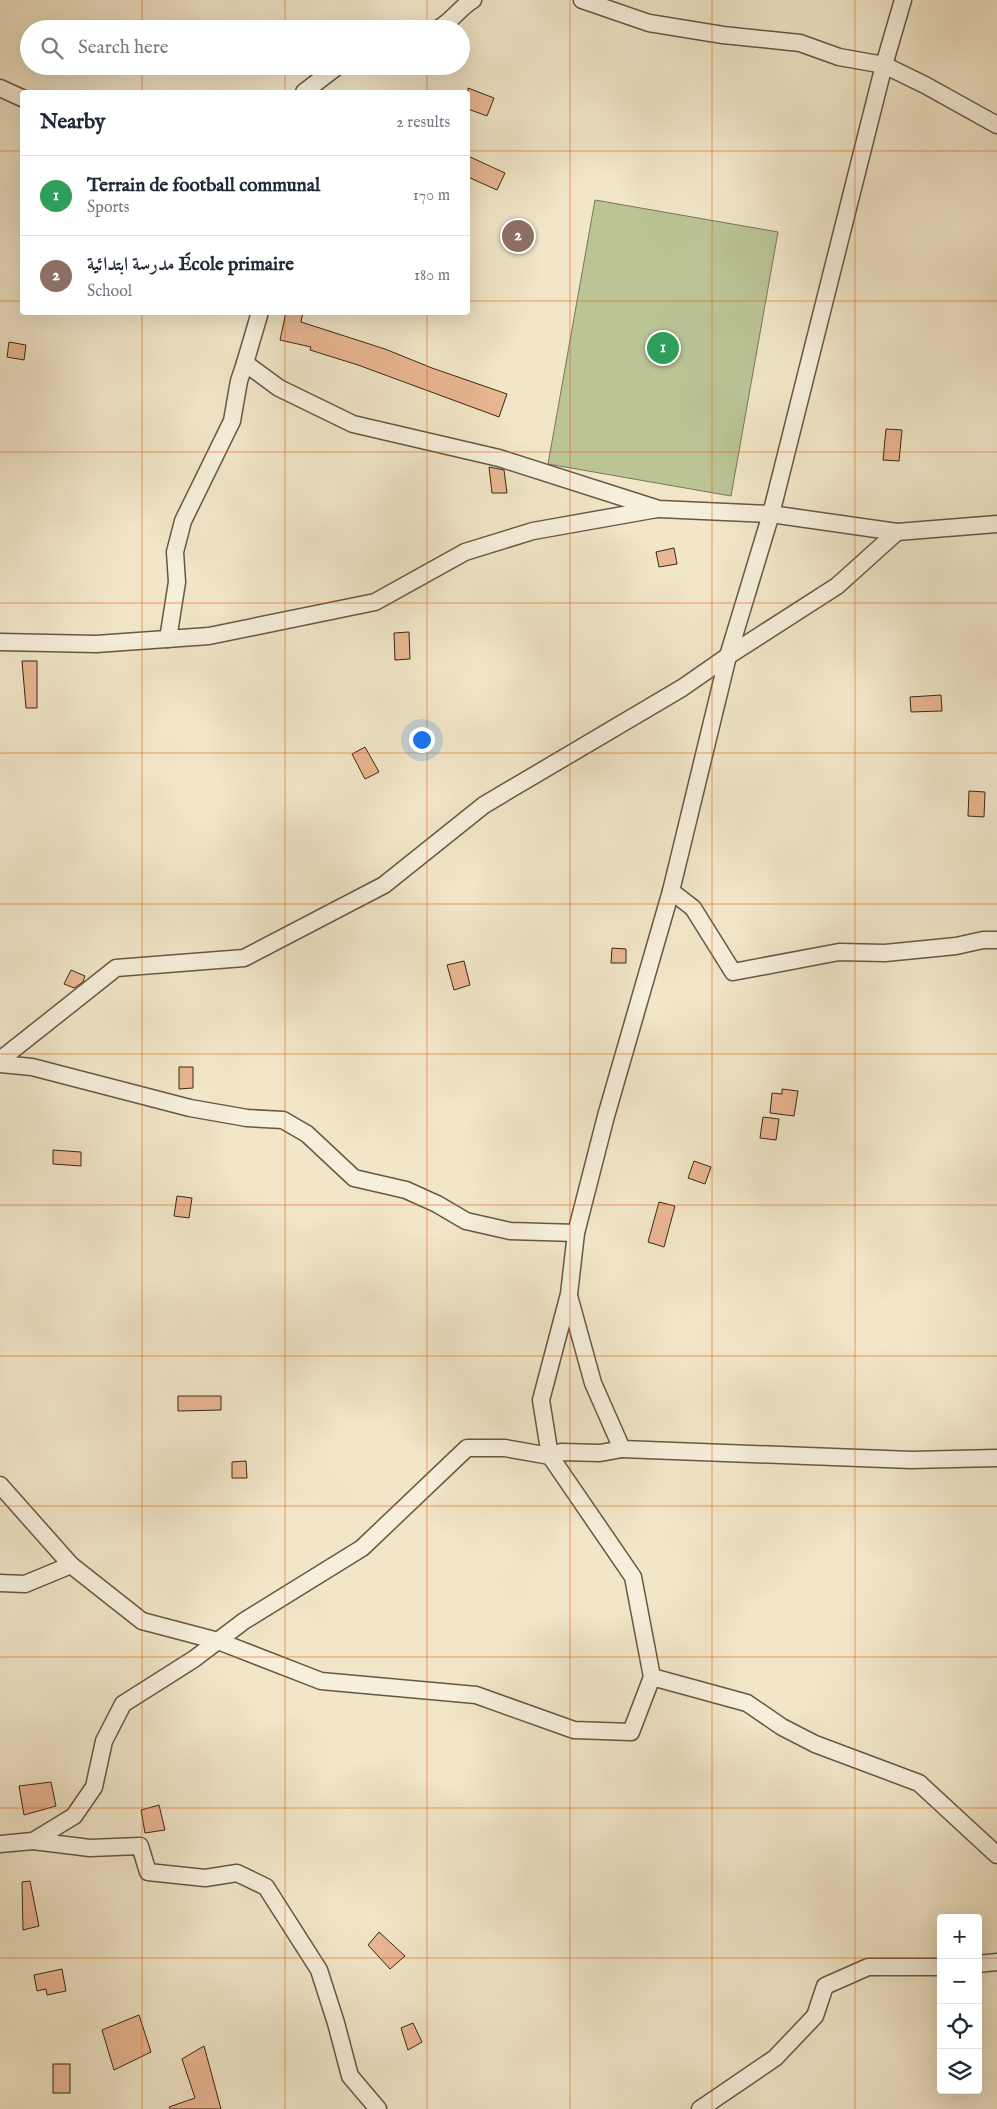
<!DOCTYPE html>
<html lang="en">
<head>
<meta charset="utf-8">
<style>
	body { margin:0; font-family:"IM FELL English",Amiri,serif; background:#f2f2f3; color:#1f2937 }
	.controls { position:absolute; right:15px; bottom:15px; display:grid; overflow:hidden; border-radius:5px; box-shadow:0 5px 20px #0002 }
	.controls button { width:45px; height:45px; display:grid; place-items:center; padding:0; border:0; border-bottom:1px solid #e0e1e3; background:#fff; color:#1f2937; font:25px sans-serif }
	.you { position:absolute; left:421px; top:739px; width:18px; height:18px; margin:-12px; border:4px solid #fff; border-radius:50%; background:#1a73e8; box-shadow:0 0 0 8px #1a73e833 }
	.badge { display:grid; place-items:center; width:32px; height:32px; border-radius:50%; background:#b45309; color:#fff; font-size:16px; font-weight:700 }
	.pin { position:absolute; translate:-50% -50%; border:2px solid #fff; box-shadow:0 1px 5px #0006 }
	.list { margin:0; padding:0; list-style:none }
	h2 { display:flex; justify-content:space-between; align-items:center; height:65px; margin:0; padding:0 20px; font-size:21px }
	h2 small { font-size:16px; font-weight:400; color:#747a83 }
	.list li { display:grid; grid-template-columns:32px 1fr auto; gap:15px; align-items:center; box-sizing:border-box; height:80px; padding:0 20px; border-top:1px solid #e0e1e3 }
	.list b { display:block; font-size:19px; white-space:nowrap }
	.list p { margin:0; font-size:16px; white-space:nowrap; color:#747a83 }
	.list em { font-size:16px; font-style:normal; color:#747a83 }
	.icon { flex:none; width:28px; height:28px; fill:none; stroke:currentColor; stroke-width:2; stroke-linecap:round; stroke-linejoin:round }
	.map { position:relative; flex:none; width:997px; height:2109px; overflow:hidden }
	.search { position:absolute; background:#fff; box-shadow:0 5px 20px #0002; left:20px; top:20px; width:450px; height:55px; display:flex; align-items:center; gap:12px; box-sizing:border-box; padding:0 18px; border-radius:28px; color:#747a83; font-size:19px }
	.panel { position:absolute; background:#fff; box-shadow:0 5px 20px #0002; left:20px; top:90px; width:450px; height:225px; border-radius:5px }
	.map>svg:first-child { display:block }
	.green { fill:#bbc495; stroke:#7a7656 }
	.building { fill:#e9b793; stroke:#382816 }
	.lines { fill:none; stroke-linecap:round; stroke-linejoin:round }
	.street-casing { stroke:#665842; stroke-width:19 }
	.street { stroke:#f6efdb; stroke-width:16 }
	.grid { fill:none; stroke:#df570c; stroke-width:1; stroke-opacity:0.55 }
</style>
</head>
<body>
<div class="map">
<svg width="997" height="2109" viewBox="0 0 997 2109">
	<rect width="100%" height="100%" fill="#f1e6c8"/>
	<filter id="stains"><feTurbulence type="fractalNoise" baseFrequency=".004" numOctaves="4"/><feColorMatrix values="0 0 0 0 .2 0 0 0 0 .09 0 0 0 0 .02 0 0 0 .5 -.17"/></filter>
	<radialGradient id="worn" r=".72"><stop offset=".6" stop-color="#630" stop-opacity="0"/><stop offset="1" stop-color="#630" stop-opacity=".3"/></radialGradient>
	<path class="green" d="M595 200 778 232 731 496 548 464Z"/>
	<g class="building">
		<path d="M468 88 494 98 487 116 468 109Z"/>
		<path d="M468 156 505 173 497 190 468 177Z"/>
		<path d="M286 312H303L301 322 385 349 432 368 507 394 499 417 358 365 310 350 311 347 280 340Z"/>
		<path d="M9 342 26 345 24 360 7 357Z"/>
		<path d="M886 429 902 430 899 461 883 460Z"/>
		<path d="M489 467 504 470 507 493H492Z"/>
		<path d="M674 548 677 564 659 567 656 552Z"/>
		<path d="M409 632 410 659 395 660 394 633Z"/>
		<path d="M22 661H37V708H26Z"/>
		<path d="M941 695 942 711 911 712 910 697Z"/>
		<path d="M365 747 379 772 365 779 352 754Z"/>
		<path d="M969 791 985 792 984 817 968 816Z"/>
		<path d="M612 948 626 949V963H611Z"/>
		<path d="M464 961 470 985 454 990 447 965Z"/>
		<path d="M71 970 85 976 83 982 74 988 64 984Z"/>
		<path d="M179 1067H193V1088L179 1089Z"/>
		<path d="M782 1089 798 1091 794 1116 770 1113 772 1093 782 1094Z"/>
		<path d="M763 1117 779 1119 776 1140 760 1138Z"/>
		<path d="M53 1150 81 1152V1166L53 1164Z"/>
		<path d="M694 1161 711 1167 705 1184 688 1178Z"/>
		<path d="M177 1196 192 1198 189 1218 174 1216Z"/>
		<path d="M659 1202 675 1206 664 1247 648 1242Z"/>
		<path d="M178 1396H221V1410L178 1411Z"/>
		<path d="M246 1461 247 1478H232V1462Z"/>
		<path d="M51 1782 56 1806 24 1815 19 1786Z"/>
		<path d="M159 1805 165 1830 145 1833 141 1810Z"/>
		<path d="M30 1881 39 1926 23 1930 22 1882Z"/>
		<path d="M379 1932 405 1956 390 1969 368 1945Z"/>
		<path d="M62 1969 66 1991 47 1995 46 1989 37 1991 34 1975Z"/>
		<path d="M139 2015 151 2052 114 2070 102 2030Z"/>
		<path d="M413 2023 422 2042 408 2050 401 2028Z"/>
		<path d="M204 2046 221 2109H170L169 2107 195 2098 182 2059Z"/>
		<rect x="53" y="2064" width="17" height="29"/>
	</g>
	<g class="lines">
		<defs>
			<g id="street">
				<path d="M582 0 649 23 723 35 800 43 839 57 884 65 925 85 997 125"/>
				<path d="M903 0 884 65 771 514 728 656 671 891 606 1116 576 1233 569 1294 541 1400 550 1456 633 1577 652 1677 747 1703 782 1727 815 1744 919 1783 997 1855"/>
				<path d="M437 29C451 23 460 7 473 0"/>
				<path d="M0 88 22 98"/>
				<path d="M304 92 338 66"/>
				<path d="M260 312 245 363 279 388 353 424 499 458 659 509 771 514 897 532 997 524"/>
				<path d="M168 639 177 582 175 552 183 521 232 421 239 381 245 363"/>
				<path d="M0 642 96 644 209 636 375 602 465 552 533 531 657 509"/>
				<path d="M671 891 693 908 733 972 839 952 885 953 956 946 983 940H997"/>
				<path d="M0 1060 116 968 244 958 384 885 484 805 682 688 728 656 837 586 897 532"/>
				<path d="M0 1064 32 1067 190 1108 247 1118 283 1120 307 1134 354 1178 406 1190 437 1204 466 1221 510 1231 576 1233"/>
				<path d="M569 1296 593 1383 622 1449 911 1460 997 1458"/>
				<path d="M0 1485 71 1565"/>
				<path d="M0 1583 25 1584 71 1565 142 1621 218 1641 321 1681 476 1695 574 1730 631 1732 652 1677"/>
				<path d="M33 1841 90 1848 140 1846 148 1872 205 1878 237 1873 266 1887 319 1970 336 2023 350 2076 378 2109"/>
				<path d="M0 1844 33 1841 74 1816 94 1787 104 1741 123 1704 194 1659 244 1621 362 1548 467 1448H505L550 1456 561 1452 600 1453 622 1449"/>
				<path d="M978 1964 997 1962"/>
				<path d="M700 2109 775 2058 815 2016 825 1986 868 1967H941"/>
			</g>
		</defs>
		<use href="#street" class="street-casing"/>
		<use href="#street" class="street"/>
	</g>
	<path class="grid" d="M142 0V29M285 0V29M427 0V29M570 0V2109M712 0V2109M855 0V2109M142 66V92M285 66V92M427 66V92M0 151H22M468 151H997M0 301H22M468 301H997M142 312V2109M285 312V2109M427 312V2109M0 452H997M0 603H997M0 753H997M0 904H997M0 1054H997M0 1205H997M0 1356H997M0 1506H997M0 1657H997M0 1808H997M0 1958H941M978 1958H997"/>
	<rect width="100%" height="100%" filter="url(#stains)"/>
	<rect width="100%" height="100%" fill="url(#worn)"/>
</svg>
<div class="controls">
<button>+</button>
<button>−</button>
<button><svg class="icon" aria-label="locate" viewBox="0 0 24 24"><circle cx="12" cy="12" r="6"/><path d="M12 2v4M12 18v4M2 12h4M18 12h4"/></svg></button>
<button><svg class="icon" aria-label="layers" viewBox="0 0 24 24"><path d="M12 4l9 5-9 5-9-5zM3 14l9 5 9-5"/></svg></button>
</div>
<div class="you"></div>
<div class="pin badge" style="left:663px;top:348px;background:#2e9e5b">1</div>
<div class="pin badge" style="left:518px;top:236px;background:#8d6e63">2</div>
<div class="search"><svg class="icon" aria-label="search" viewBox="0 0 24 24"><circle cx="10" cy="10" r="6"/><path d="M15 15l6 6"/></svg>Search here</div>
<section class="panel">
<h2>Nearby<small>2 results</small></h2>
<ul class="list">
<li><span class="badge" style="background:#2e9e5b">1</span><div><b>Terrain de football communal</b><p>Sports</p></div><em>170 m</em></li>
<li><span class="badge" style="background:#8d6e63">2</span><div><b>مدرسة ابتدائية École primaire</b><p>School</p></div><em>180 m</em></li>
</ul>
</section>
</div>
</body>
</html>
